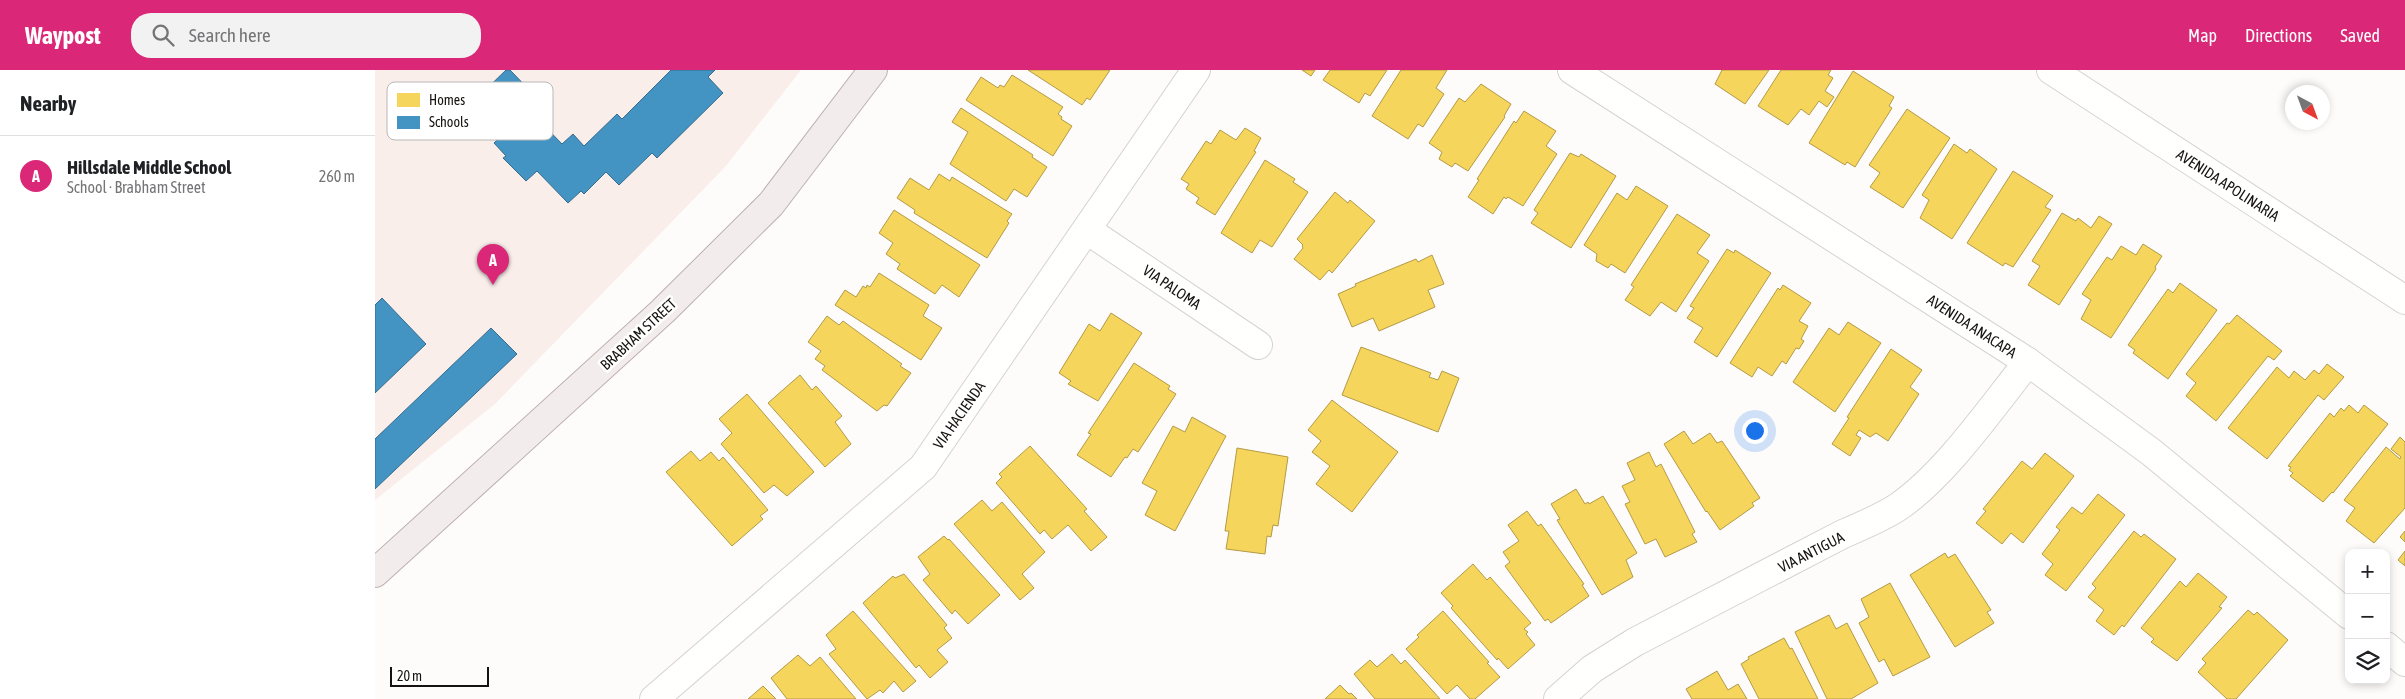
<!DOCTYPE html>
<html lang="en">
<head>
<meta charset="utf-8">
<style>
	body { margin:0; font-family:"Asap Condensed",sans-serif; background:#f2f2f2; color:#202124 }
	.controls { position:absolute; right:15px; bottom:15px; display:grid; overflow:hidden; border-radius:10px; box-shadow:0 2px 8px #0003 }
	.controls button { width:45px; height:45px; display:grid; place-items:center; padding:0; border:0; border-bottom:1px solid #e0e0e0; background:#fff; color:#202124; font:25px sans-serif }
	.compass { position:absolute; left:1910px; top:15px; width:45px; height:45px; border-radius:50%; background:#fff; box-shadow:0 2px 8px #0003; rotate:139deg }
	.scale { position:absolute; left:15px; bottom:12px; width:99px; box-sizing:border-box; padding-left:5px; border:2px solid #161211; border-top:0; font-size:14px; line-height:18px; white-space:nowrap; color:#161211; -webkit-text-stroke:4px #fff; paint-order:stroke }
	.you { position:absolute; left:1379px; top:360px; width:18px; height:18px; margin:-12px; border:4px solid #fff; border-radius:50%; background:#1a73e8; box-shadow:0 0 0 8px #1a73e833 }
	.badge { display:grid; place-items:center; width:32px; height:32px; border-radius:50%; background:#db2777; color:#fff; font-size:16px; font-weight:700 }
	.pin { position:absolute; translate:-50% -41px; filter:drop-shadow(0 1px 2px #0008) }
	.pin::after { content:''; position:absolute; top:26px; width:18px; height:15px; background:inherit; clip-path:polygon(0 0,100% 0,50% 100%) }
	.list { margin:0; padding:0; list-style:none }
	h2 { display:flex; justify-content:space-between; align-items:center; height:65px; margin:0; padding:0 20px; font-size:21px }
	h2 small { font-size:16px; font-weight:400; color:#757577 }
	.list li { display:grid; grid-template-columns:32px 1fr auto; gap:15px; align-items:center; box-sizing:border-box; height:80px; padding:0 20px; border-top:1px solid #e0e0e0 }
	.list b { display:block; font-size:19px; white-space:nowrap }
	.list p { margin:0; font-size:16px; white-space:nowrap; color:#757577 }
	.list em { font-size:16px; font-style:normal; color:#757577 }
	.icon { flex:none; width:28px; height:28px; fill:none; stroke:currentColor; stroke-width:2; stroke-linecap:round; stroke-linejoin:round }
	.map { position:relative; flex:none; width:2030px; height:629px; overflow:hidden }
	header { display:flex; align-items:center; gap:30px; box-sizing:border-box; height:70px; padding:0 25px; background:#db2777; color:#fff }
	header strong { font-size:24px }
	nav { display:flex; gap:28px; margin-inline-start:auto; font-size:18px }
	.search { width:350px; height:45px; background:#f2f2f2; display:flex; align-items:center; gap:12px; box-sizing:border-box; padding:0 18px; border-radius:20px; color:#757577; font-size:19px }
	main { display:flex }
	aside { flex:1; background:#fff }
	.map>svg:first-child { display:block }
	.built { fill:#f9eeea }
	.homes { fill:#f6d55c; stroke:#b39a46 }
	.schools { fill:#4393c3; stroke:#366c8e }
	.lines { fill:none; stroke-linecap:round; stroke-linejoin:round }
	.minor-casing { stroke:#d5d3d1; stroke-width:30 }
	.major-casing { stroke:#bdb0b0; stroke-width:30 }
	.minor { stroke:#fffffe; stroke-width:28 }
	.major { stroke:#f3ecec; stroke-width:28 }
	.labels { text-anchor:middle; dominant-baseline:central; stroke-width:5; stroke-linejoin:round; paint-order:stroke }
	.street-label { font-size:15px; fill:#161211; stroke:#fff }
	.key { fill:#fff; stroke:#b9b8b8; stroke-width:1 }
	.key-label { font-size:14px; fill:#161211 }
</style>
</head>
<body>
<header>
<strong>Waypost</strong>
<div class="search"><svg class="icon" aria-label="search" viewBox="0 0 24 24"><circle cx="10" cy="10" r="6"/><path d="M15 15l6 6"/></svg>Search here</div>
<nav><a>Map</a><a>Directions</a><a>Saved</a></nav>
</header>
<main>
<aside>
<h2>Nearby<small></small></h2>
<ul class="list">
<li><span class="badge">A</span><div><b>Hillsdale Middle School</b><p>School · Brabham Street</p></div><em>260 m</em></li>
</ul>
</aside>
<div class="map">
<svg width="2030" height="629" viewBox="0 0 2030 629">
	<rect width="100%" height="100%" fill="#fefcfa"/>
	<path class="built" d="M0 0H426L351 96 120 334 0 430Z"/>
	<g class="homes">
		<path d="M653 0H735L715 30 712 28 707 35Z"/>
		<path d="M927 0H940L936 6Z"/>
		<path d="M955 0H1012L995 26 990 23 984 33 948 10Z"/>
		<path d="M1026 0H1072L1061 18 1069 24 1048 57 1043 54 1033 69 997 46Z"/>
		<path d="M1347 0H1346H1394L1370 34 1340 14Z"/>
		<path d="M1406 0H1456L1453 5 1458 8 1450 21 1459 27 1452 37 1444 31 1434 45 1426 39 1413 55 1383 36Z"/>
		<path d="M1478 1 1519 27 1514 36 1517 38 1480 97 1472 92 1470 95 1434 73Z"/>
		<path d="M637 5 688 37 683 44 687 47 686 49 697 56 678 86 591 30 606 7 623 18 625 15 629 17Z"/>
		<path d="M1106 14 1136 34 1129 46 1130 47 1093 101 1080 93 1077 97 1064 89 1067 82 1054 73 1084 28 1090 32Z"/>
		<path d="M586 38 658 85 657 87 672 97 652 127 639 119 631 131 575 94 593 62 577 52Z"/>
		<path d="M1532 39 1575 68 1528 138 1495 117 1505 103 1494 95Z"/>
		<path d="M1149 41 1181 61 1171 76 1182 84 1148 136 1133 127 1131 129 1129 127 1118 144 1093 127 1104 110 1102 109 1139 51 1141 53Z"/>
		<path d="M870 58 886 68 879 81 881 82 840 145 821 133 824 128 811 119 814 114 806 109 831 71 836 74 845 60 861 70Z"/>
		<path d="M1579 74 1592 83 1595 79 1622 99 1577 169 1545 148 1554 130 1547 125Z"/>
		<path d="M1195 83 1204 87 1206 84 1241 106 1196 178 1156 153 1163 143 1159 140Z"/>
		<path d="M890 90 920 109 918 112 933 122 897 177 885 170 877 183 846 163Z"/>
		<path d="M1638 101 1678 126 1670 137 1676 140 1638 197 1630 193 1628 196 1592 173Z"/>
		<path d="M564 104 575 111 577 107 637 144 632 151 634 153 612 188 539 143 540 140 522 128 535 108 554 120Z"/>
		<path d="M1261 116 1293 136 1250 203 1236 194 1233 198 1221 191 1222 184 1209 175 1242 123 1252 130Z"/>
		<path d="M960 122 973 133 975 130 1000 151 957 203 954 200 945 210 919 189 928 178 927 176 928 175 922 169Z"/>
		<path d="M519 140 605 195 584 227 567 215 560 224 522 199 525 194 511 184 518 173 504 163Z"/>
		<path d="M1687 143 1701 151 1703 148 1716 158 1724 146 1737 154 1684 235 1653 215 1665 196 1657 191Z"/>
		<path d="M1302 144 1335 165 1322 183 1334 191 1301 242 1286 232 1275 246 1250 230 1259 217 1256 215Z"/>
		<path d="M1768 174 1787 186 1780 197 1781 199 1736 268 1706 249 1716 230 1707 224 1732 187 1737 190 1746 176 1761 185Z"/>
		<path d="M1352 179 1359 183 1360 180 1396 203 1342 287 1319 272 1328 258 1312 248 1319 238 1315 236Z"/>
		<path d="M1057 185 1069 214 1053 220 1060 237 1004 261 998 248 977 257 963 224 981 216 980 214 1041 189 1043 192Z"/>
		<path d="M504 203 554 235 548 246 567 258 546 290 460 235 470 220 481 227 488 216 491 218 492 215 495 217Z"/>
		<path d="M1805 213 1842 240 1793 309 1758 283 1760 280 1753 275 1793 219 1798 223Z"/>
		<path d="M1408 215 1436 233 1424 251 1433 256 1426 269 1429 271 1424 279 1421 278 1411 294 1407 291 1397 306 1383 297 1377 307 1355 293 1403 218 1405 220Z"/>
		<path d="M736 243 767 263 723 331 693 314 696 311 684 303 714 254 725 261Z"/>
		<path d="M1862 245 1907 281 1899 290 1893 286 1841 351 1811 326 1821 313 1811 304 1852 253 1854 254Z"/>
		<path d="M452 246 464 255 468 251 527 294 525 296 536 303 512 336 509 335 502 341 447 300 450 296 440 289 446 281 433 272Z"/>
		<path d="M1473 252 1506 273 1460 342 1418 312 1454 258 1464 265Z"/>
		<path d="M986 277 1056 303 1054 307 1063 310 1067 301 1084 308 1063 362 967 325Z"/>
		<path d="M1516 279 1547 300 1535 317 1544 324 1513 371 1501 363 1495 367 1484 360 1481 365 1486 368 1475 386 1457 374 1474 348 1472 347Z"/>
		<path d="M759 293 795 316 793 319 801 324 763 382 758 379 752 388 750 387 736 407 702 385 716 364 713 363Z"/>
		<path d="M1952 294 1969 307 1949 330 1943 325 1892 389 1853 358 1902 297 1914 308 1919 301 1930 310 1939 300 1944 304Z"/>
		<path d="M425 305 437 320 441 316 467 346 460 352 476 374 450 397 393 333Z"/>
		<path d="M372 324 439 402 412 426 399 415 389 423 346 374 357 363 344 349Z"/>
		<path d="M957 330 1023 382 977 442 941 414 955 396 937 382 946 371 933 360Z"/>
		<path d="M1974 335 1983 343 1989 335 2013 354 1958 423 1957 422 1948 432 1915 406 1918 403 1914 400 1916 397 1913 396 1955 343 1959 347 1966 338 1969 341Z"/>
		<path d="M817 347 851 366 800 461 770 445 782 421 767 413 798 356 810 362Z"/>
		<path d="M1309 361 1318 374 1335 363 1342 373 1347 371 1385 428 1377 433 1379 436 1345 460 1332 441 1331 442 1289 374Z"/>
		<path d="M2025 367 2030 372V438L1999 473 1971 451 1980 438 1969 430 2011 377 2025 389 2026 387 2016 379Z"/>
		<path d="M655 376 712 439 709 441 732 467 716 481 693 455 677 469 669 460 665 464 621 413 627 407 624 404Z"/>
		<path d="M862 378 913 387 903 456 898 455 896 467 892 466 890 484 851 479 854 461H850Z"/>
		<path d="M316 381 325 391 336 382 344 391 348 387 393 440 385 446 388 449 357 476 291 402Z"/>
		<path d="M1274 382 1281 397 1286 394 1320 462 1317 464 1322 472 1290 487 1281 469 1270 474 1250 434 1255 432 1247 416 1260 410 1252 393Z"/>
		<path d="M1670 383 1699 406 1648 473 1636 463 1627 474 1601 453 1611 441 1608 439 1647 391 1657 399Z"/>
		<path d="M1201 419 1210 434 1213 432 1214 434 1228 426 1262 483 1251 490 1258 507 1227 525 1182 450 1185 449 1176 434Z"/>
		<path d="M1723 424 1750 445 1691 521 1670 505 1678 494 1667 484 1685 460 1681 457 1697 437 1707 444Z"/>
		<path d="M607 430 617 441 627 432 670 482 647 504 659 518 645 530 579 454Z"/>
		<path d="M1152 441 1163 456 1166 454 1209 514 1207 515 1214 526 1176 553 1173 549 1170 551 1130 496 1135 492 1128 482 1144 471 1133 455Z"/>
		<path d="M1759 461 1766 467 1769 464 1801 489 1749 557 1747 555 1739 565 1721 551 1729 540 1713 527 1721 518 1717 514Z"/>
		<path d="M2030 461V472L2025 467Z"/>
		<path d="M569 466 573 470 574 469 625 525 593 554 580 540 577 544 548 510 555 504 543 487Z"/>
		<path d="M2030 481V496L2023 490Z"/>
		<path d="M1570 483 1573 488 1580 484 1616 540 1612 542 1619 553 1580 577 1535 505Z"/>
		<path d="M1098 494 1112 510 1115 507 1156 553 1149 559 1153 562 1151 564 1160 575 1133 599 1123 588 1122 590 1076 538 1078 536 1066 523Z"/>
		<path d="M1823 503 1852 527 1844 537 1847 538 1802 591 1776 572 1779 569 1766 558 1805 511 1811 517Z"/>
		<path d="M529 504 572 555 569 558 577 568 562 580 573 592 555 608 544 595 541 598 488 533 518 506 520 508Z"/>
		<path d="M1515 513 1555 587 1518 606 1509 589 1504 592 1484 553 1494 547 1486 529Z"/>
		<path d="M1873 540 1879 545 1882 542 1913 570 1861 629H1852L1823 602 1831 593 1827 589Z"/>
		<path d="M478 541 541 611 528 622 519 611 508 623 505 620 492 629 454 584 461 579 451 565Z"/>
		<path d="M1068 541 1114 592 1112 593 1125 607 1100 629H1095L1082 615 1072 624 1031 579 1044 567 1042 565Z"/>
		<path d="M1454 545 1461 559 1472 553 1503 613 1476 629H1452L1420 562Z"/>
		<path d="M1409 568 1415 579 1417 578 1443 629H1384L1366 594 1374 589 1373 587Z"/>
		<path d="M1017 584 1026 594 1030 590 1065 629H1000L979 604 995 590 1002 597Z"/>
		<path d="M423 585 435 596 445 587 481 629H412L396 608Z"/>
		<path d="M1342 601 1353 620 1363 614 1372 629H1317L1311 619Z"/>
		<path d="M965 615 974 624 976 623 982 629H950Z"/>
		<path d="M388 616 401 629H373Z"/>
	</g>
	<g class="schools">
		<path d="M131 0H135L166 32 156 42 187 74 198 64 209 76 242 44 247 49 296 0H340L333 7 348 23 282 88 277 83 244 115 231 102 209 124 206 121 193 133 162 101 151 111 128 88 131 86 119 73 127 65 108 45 112 42 100 30Z"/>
		<path d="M7 228 51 274 0 323V235Z"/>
		<path d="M116 258 142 284 0 419V369Z"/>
	</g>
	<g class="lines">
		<defs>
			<g id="minor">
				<path d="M1197 0 1653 292 1776 382 1974 545"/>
				<path d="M1676 0 2030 230"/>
				<path d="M712 160 883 275"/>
				<path d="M2011 576 2030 592"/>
				<path d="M279 629 548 397 821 0"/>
				<path d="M1183 629 1217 599 1260 572 1468 464C1487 456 1506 448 1523 437 1571 404 1616 338 1653 292"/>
			</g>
			<path id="major" d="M0 503 288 241 396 134 498 0"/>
		</defs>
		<use href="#minor" class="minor-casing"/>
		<use href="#major" class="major-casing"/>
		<use href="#minor" class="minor"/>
		<use href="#major" class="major"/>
	</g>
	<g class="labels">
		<g class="street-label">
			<text transform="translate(1853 115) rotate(33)">AVENIDA APOLINARIA</text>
			<text transform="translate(797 217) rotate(34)">VIA PALOMA</text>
			<text transform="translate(1597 256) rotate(33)">AVENIDA ANACAPA</text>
			<text transform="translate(263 264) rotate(-43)">BRABHAM STREET</text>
			<text transform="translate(584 345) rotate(-55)">VIA HACIENDA</text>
			<text transform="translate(1436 482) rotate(-27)">VIA ANTIGUA</text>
		</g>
	</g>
	<rect x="12" y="12" width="166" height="58" rx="8" class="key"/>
	<rect x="22" y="23" width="23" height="14" fill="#f6d55c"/>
	<rect x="22" y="46" width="23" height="13" fill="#4393c3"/>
	<g class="key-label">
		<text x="54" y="35">Homes</text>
		<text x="54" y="57">Schools</text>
	</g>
</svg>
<div class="controls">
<button>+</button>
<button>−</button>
<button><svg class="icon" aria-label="layers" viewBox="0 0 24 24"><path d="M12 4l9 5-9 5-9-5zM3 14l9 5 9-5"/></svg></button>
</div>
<svg class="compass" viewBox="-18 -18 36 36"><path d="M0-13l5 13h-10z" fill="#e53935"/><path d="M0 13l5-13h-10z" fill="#757577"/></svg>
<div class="scale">20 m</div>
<div class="you"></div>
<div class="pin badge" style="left:118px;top:215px">A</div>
</div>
</main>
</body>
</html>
